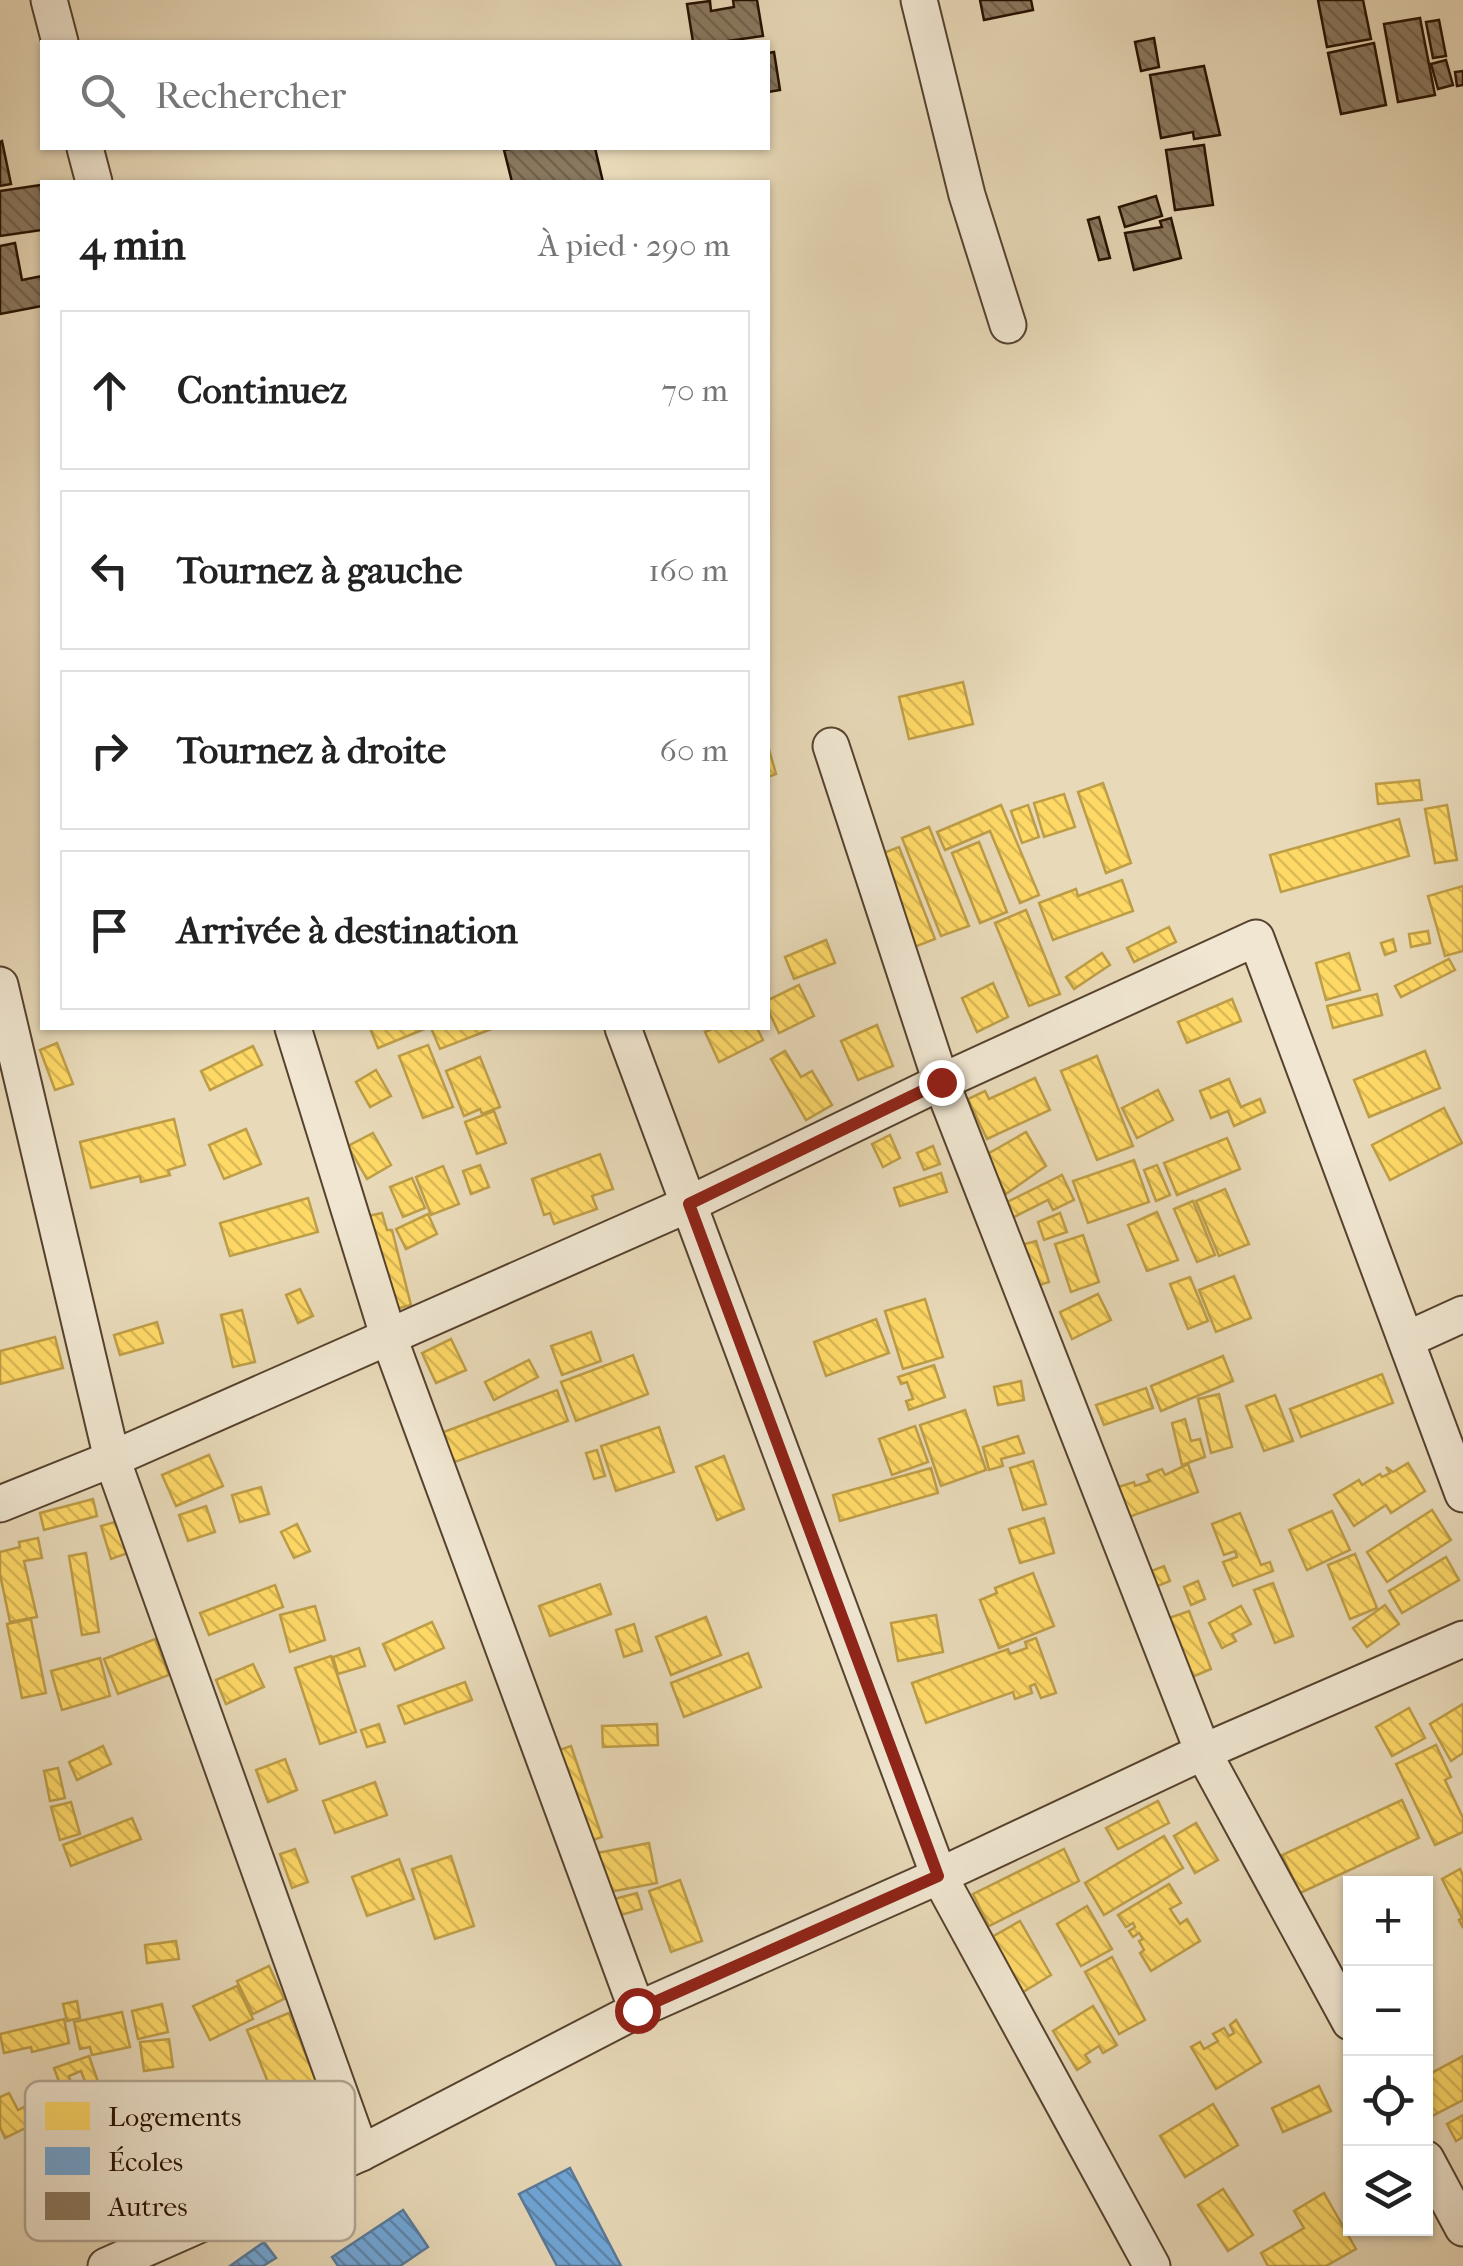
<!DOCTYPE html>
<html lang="fr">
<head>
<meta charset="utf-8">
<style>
	body { margin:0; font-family:"IM FELL French Canon",serif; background:#f6f6f6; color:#222 }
	.controls { position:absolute; right:30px; bottom:30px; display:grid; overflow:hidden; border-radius:0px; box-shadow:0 2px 8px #0004 }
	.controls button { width:90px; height:90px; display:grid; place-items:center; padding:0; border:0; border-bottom:2px solid #e0e0e0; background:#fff; color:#222; font:50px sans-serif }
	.stop { position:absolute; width:30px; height:30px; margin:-22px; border:8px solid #8f2418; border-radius:50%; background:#fff }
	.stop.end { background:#8f2418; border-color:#fff; box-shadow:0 2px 10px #0008 }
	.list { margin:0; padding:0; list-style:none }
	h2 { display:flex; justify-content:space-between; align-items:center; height:130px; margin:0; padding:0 40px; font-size:42px }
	h2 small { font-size:32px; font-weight:400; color:#767676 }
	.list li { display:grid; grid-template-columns:65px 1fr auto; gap:30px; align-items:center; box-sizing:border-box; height:160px; margin:0 20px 20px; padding:0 20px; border:2px solid #e0e0e0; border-radius:0px }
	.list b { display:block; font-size:38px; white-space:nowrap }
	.list em { font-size:32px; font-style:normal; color:#767676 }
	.icon { flex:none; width:55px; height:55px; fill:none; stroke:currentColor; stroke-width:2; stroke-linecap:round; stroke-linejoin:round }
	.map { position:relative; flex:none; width:1463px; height:2266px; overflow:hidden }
	.search { position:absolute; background:#fff; box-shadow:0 2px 8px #0004; left:40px; top:40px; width:730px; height:110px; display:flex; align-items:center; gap:25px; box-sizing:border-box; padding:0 35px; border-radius:0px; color:#767676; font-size:38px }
	.panel { position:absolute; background:#fff; box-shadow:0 2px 8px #0004; left:40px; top:180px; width:730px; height:850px; border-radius:0px }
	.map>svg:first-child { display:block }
	.homes { fill:url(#homes-back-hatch); stroke:#be9d47; stroke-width:2.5 }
	.schools { fill:url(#schools-back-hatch); stroke:#597a9a; stroke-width:2.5 }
	.building { fill:url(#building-back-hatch); stroke:#251000; stroke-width:2.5 }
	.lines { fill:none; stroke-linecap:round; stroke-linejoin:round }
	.minor-casing { stroke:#56422e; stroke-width:39 }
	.minor { stroke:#f0e6d1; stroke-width:35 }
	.route { stroke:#8f2418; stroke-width:12 }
	.key { fill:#f0e6d1; stroke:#b3a692; stroke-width:2.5 }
	.key-label { font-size:28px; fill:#251000 }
</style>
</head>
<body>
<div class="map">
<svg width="1463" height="2266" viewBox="0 0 1463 2266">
	<defs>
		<pattern id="homes-back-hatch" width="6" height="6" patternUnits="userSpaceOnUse" patternTransform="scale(2.5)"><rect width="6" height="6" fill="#ffd966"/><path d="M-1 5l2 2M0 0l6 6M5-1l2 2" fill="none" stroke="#dab957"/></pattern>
		<pattern id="schools-back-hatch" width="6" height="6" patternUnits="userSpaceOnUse" patternTransform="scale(2.5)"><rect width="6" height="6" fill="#6fa8dc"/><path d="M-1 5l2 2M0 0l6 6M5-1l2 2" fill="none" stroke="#5b87b0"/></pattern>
		<pattern id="building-back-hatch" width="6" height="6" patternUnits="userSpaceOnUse" patternTransform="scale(2.5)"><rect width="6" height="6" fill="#8a7960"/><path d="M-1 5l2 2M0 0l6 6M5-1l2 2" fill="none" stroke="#71624d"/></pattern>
	</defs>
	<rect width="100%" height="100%" fill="#e8d9b8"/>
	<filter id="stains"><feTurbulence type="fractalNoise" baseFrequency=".002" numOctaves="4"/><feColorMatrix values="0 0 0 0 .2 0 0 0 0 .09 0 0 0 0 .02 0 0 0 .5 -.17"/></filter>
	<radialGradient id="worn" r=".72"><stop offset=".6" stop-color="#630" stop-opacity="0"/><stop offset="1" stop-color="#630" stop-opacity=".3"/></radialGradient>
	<g class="homes">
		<path d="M963 682 973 724 909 739 899 697Z"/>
		<path d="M768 746 776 774 768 777Z"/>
		<path d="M1419 780 1422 800 1378 804 1376 784Z"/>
		<path d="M1103 783 1131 863 1106 873 1078 792Z"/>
		<path d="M1064 794 1075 827 1044 837 1034 803Z"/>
		<path d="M1001 805 1039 895 1020 903 990 831 945 850 937 832Z"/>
		<path d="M1028 805 1039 837 1022 843 1011 811Z"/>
		<path d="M1447 805 1457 860 1435 863 1425 809Z"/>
		<path d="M1399 819 1409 856 1281 892 1270 855Z"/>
		<path d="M929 827 969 926 941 936 902 838Z"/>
		<path d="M979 842 1007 912 980 923 952 853Z"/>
		<path d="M899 847 935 939 909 949 873 857Z"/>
		<path d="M1122 880 1133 911 1053 940 1039 903 1076 889 1078 896Z"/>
		<path d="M1463 886V951L1445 956 1428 896Z"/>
		<path d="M1026 910 1060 994 1029 1006 995 923Z"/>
		<path d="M1169 927 1176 942 1134 962 1127 948Z"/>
		<path d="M1428 931 1430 943 1411 947 1409 934Z"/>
		<path d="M1393 939 1396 951 1385 955 1381 943Z"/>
		<path d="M826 940 835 963 794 979 785 957Z"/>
		<path d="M1102 953 1110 965 1074 989 1066 977Z"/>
		<path d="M1349 953 1360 990 1326 1000 1316 963Z"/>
		<path d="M1449 959 1455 970 1401 997 1395 986Z"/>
		<path d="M993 983 1008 1017 977 1032 962 998Z"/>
		<path d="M799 985 814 1016 779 1033 768 1010V1000Z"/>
		<path d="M1377 994 1382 1015 1333 1028 1327 1006Z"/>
		<path d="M1232 999 1241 1021 1187 1043 1178 1022Z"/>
		<path d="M877 1025 893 1066 858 1080 841 1041Z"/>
		<path d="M370 1028H427L378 1048Z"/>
		<path d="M431 1028H494L440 1049Z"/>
		<path d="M714 1028H757L763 1040 719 1062 705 1032Z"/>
		<path d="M57 1043 73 1084 55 1090 40 1050Z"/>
		<path d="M428 1045 453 1107 423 1118 399 1056Z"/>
		<path d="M253 1046 262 1065 210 1090 201 1071Z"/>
		<path d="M785 1051 801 1077 812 1071 832 1105 806 1120 771 1059Z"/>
		<path d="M1425 1051 1440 1088 1369 1117 1354 1080Z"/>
		<path d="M1097 1056 1133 1146 1097 1160 1061 1071Z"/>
		<path d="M480 1057 500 1107 482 1114 480 1109 464 1116 446 1071Z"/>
		<path d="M376 1070 391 1096 370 1107 356 1082Z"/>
		<path d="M1035 1078 1050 1110 987 1139 968 1099 985 1091 989 1099Z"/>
		<path d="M1229 1079 1241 1107 1260 1099 1265 1112 1234 1126 1228 1111 1211 1118 1200 1091Z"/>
		<path d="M1158 1090 1173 1120 1137 1138 1122 1108Z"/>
		<path d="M1444 1108 1462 1143 1390 1180 1372 1145Z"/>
		<path d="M494 1111 506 1143 477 1154 465 1122Z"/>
		<path d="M174 1119 185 1165 168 1170 170 1175 141 1182 140 1176 91 1188 80 1142Z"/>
		<path d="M246 1129 261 1164 224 1179 209 1145Z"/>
		<path d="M1026 1132 1046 1166 1006 1194 984 1156Z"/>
		<path d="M373 1133 391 1165 367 1179 348 1146Z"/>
		<path d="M890 1135 900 1158 883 1167 872 1144Z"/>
		<path d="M1227 1138 1240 1169 1177 1195 1164 1163Z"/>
		<path d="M933 1146 940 1164 924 1170 917 1153Z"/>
		<path d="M600 1154 613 1189 592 1196 597 1209 554 1224 550 1213 544 1215 532 1179Z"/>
		<path d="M1134 1160 1149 1202 1088 1223 1073 1181Z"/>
		<path d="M480 1165 489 1187 471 1194 463 1171Z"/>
		<path d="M1157 1165 1170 1195 1156 1201 1144 1170Z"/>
		<path d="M443 1166 459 1204 431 1215 416 1177Z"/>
		<path d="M941 1173 947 1192 900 1206 894 1188Z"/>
		<path d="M1062 1175 1074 1200 1053 1210 1048 1200 1010 1219 1003 1204Z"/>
		<path d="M412 1178 425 1208 403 1217 390 1187Z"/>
		<path d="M1225 1189 1249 1244 1219 1256 1196 1201Z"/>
		<path d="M308 1198 318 1232 230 1256 220 1223Z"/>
		<path d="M1193 1201 1215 1255 1197 1262 1174 1209Z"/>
		<path d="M1157 1212 1178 1260 1147 1271 1128 1225Z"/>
		<path d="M382 1213 387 1230H392L411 1305 388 1311 368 1216Z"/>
		<path d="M1060 1213 1067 1232 1044 1240 1038 1222Z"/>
		<path d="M428 1214 437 1234 406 1249 396 1229Z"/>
		<path d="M1083 1235 1099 1282 1071 1292 1055 1244Z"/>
		<path d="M1036 1241 1049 1282 1034 1287 1021 1245Z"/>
		<path d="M1234 1276 1251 1318 1216 1332 1199 1290Z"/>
		<path d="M1190 1277 1208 1321 1188 1329 1170 1284Z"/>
		<path d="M300 1289 313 1316 298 1323 286 1295Z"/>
		<path d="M1098 1294 1111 1320 1072 1339 1060 1312Z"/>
		<path d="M925 1299 943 1357 903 1369 885 1311Z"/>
		<path d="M242 1310 255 1362 233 1367 221 1315Z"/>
		<path d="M876 1319 889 1353 826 1376 814 1342Z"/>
		<path d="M157 1322 163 1343 120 1355 114 1335Z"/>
		<path d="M591 1332 601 1361 562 1375 551 1346Z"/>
		<path d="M55 1337 63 1368 0 1384V1351Z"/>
		<path d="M451 1339 466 1370 436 1383 422 1353Z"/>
		<path d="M633 1355 648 1394 576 1421 561 1382Z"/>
		<path d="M1223 1356 1233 1381 1161 1411 1151 1386Z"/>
		<path d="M529 1360 538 1377 494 1400 485 1382Z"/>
		<path d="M934 1365 945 1397 909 1410 906 1401 913 1399 907 1382 901 1384 898 1377Z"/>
		<path d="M1382 1374 1393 1403 1301 1437 1290 1409Z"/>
		<path d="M1021 1381 1024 1400 998 1405 994 1387Z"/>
		<path d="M1146 1388 1153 1408 1104 1425 1096 1405Z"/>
		<path d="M557 1390 568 1421 452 1463 441 1433Z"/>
		<path d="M1219 1394 1232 1447 1211 1453 1198 1399Z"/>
		<path d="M1275 1395 1293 1441 1264 1451 1246 1406Z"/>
		<path d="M965 1410 986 1470 941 1486 920 1425Z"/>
		<path d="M1185 1419 1191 1441 1200 1439 1205 1457 1182 1465 1172 1423Z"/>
		<path d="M915 1426 928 1462 892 1475 879 1439Z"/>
		<path d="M659 1427 674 1472 616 1491 601 1446Z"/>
		<path d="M1018 1436 1024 1453 1001 1459 1003 1466 989 1470 983 1447Z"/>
		<path d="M597 1450 605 1476 594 1479 586 1453Z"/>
		<path d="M209 1455 223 1486 176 1506 162 1475Z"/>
		<path d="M724 1456 744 1509 717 1520 696 1467Z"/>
		<path d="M1033 1461 1046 1504 1023 1510 1010 1468Z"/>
		<path d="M1408 1463 1425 1491 1391 1513 1386 1505 1354 1526 1334 1495 1359 1480 1362 1485 1380 1474 1382 1477 1390 1473 1386 1467 1393 1472Z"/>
		<path d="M1188 1464 1198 1492 1129 1517 1118 1487 1134 1482 1135 1486 1150 1481 1147 1475 1162 1469 1165 1475Z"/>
		<path d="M931 1468 938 1493 840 1521 833 1495Z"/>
		<path d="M261 1487 269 1514 240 1522 232 1495Z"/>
		<path d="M93 1499 97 1516 44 1530 40 1513Z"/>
		<path d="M206 1506 215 1532 188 1541 179 1515Z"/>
		<path d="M1432 1510 1451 1540 1387 1582 1367 1552Z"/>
		<path d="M1332 1511 1350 1550 1307 1570 1289 1530Z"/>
		<path d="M1240 1513 1261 1565 1270 1562 1273 1571 1233 1586 1223 1562 1237 1557 1235 1551 1224 1555 1212 1524Z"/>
		<path d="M1044 1518 1054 1553 1020 1563 1009 1529Z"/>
		<path d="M118 1521 128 1553 111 1559 101 1526Z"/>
		<path d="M297 1524 310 1551 294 1558 281 1532Z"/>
		<path d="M38 1538 42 1558 24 1561 37 1617 10 1622 0 1574V1552L20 1547 19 1542Z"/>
		<path d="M86 1553 99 1632 82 1635 69 1556Z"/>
		<path d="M1355 1554 1377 1608 1350 1619 1328 1565Z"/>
		<path d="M1446 1557 1459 1580 1402 1613 1389 1591Z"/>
		<path d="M1164 1566 1170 1581 1155 1587 1149 1572Z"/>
		<path d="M1033 1573 1054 1626 999 1648 980 1600 997 1593 995 1588Z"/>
		<path d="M1198 1581 1205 1599 1191 1605 1184 1587Z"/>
		<path d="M1273 1583 1293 1636 1275 1643 1254 1590Z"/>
		<path d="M600 1584 611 1614 550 1636 539 1606Z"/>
		<path d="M275 1585 283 1607 209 1635 200 1613Z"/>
		<path d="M1385 1605 1399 1624 1367 1647 1353 1628Z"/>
		<path d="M315 1606 325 1640 290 1652 280 1615Z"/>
		<path d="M1241 1606 1251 1624 1232 1634 1236 1641 1222 1648 1209 1623Z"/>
		<path d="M1189 1611 1211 1669 1192 1677 1169 1618Z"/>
		<path d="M936 1615 943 1652 898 1661 891 1623Z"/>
		<path d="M706 1617 721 1655 671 1675 656 1637Z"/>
		<path d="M31 1619 46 1693 22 1698 7 1624Z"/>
		<path d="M432 1622 444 1648 395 1670 383 1644Z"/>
		<path d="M634 1624 642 1651 624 1657 616 1630Z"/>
		<path d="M1036 1638 1056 1693 1041 1698 1035 1684 1030 1686 1032 1693 1015 1699 1013 1692 926 1723 912 1683 1008 1649 1010 1654 1027 1648 1025 1642Z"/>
		<path d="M155 1639 169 1675 118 1694 104 1659Z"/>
		<path d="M359 1648 365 1666 338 1674 333 1657Z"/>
		<path d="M748 1653 761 1687 684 1717 671 1683Z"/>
		<path d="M331 1656 356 1732 320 1744 295 1668Z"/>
		<path d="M100 1658 110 1696 62 1710 51 1671Z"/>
		<path d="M253 1664 264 1687 226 1704 216 1680Z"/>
		<path d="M465 1682 472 1700 405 1724 398 1706Z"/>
		<path d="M1463 1704V1753L1451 1761 1430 1724Z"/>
		<path d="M1409 1708 1425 1738 1392 1756 1376 1727Z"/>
		<path d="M379 1724 385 1742 367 1747 361 1730Z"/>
		<path d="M657 1724 658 1745 603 1747 602 1726Z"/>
		<path d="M1436 1745 1451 1777 1445 1780 1463 1818V1832L1435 1845 1396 1764Z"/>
		<path d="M103 1746 111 1764 77 1780 69 1762Z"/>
		<path d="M571 1746 602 1837 584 1843 553 1752Z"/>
		<path d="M285 1759 297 1790 268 1802 256 1770Z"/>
		<path d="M58 1768 65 1798 50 1801 44 1771Z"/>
		<path d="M375 1782 387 1815 335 1833 323 1801Z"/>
		<path d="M1402 1800 1419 1838 1300 1893 1282 1855Z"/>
		<path d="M1158 1801 1169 1823 1118 1849 1106 1828Z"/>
		<path d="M71 1802 80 1834 60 1840 51 1807Z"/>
		<path d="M132 1818 141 1839 71 1866 63 1845Z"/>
		<path d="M1196 1823 1218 1860 1195 1873 1174 1836Z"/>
		<path d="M1164 1836 1183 1868 1104 1915 1085 1883Z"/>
		<path d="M649 1843 657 1883 599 1894 592 1854Z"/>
		<path d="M295 1849 308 1882 292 1888 280 1854Z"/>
		<path d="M1064 1849 1079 1881 989 1926 973 1894Z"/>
		<path d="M451 1856 474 1926 435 1939 412 1869Z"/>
		<path d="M399 1859 414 1899 367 1916 352 1877Z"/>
		<path d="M1460 1869 1463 1876V1928L1459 1920 1462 1918 1442 1879Z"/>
		<path d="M680 1880 702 1941 671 1952 649 1891Z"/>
		<path d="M1169 1884 1181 1903 1170 1909 1180 1924 1187 1919 1200 1941 1151 1971 1140 1953 1144 1950 1139 1941 1143 1939 1139 1933 1133 1937 1129 1931 1135 1927 1133 1923 1126 1927 1118 1915Z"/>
		<path d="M637 1893 642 1909 607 1919 603 1902Z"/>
		<path d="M1087 1906 1112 1949 1081 1966 1057 1924Z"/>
		<path d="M1020 1921 1051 1975 1023 1992 992 1937Z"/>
		<path d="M176 1941 179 1959 147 1963 145 1945Z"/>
		<path d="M1112 1957 1145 2020 1119 2034 1085 1972Z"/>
		<path d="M269 1966 284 1999 253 2014 237 1981Z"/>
		<path d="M237 1986 253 2019 210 2040 193 2006Z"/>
		<path d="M77 2001 80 2018 67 2021 63 2004Z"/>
		<path d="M162 2004 168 2032 138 2039 132 2011Z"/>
		<path d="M1093 2006 1117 2045 1103 2053 1099 2046 1085 2055 1090 2062 1077 2070 1053 2031Z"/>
		<path d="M122 2012 130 2047 92 2055 90 2047 80 2049 74 2022Z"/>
		<path d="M289 2013 324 2100 282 2117 247 2030Z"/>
		<path d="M64 2019 69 2043 32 2052 31 2047 4 2053 0 2034Z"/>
		<path d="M1236 2020 1261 2062 1216 2089 1191 2047 1200 2042 1204 2049 1218 2041 1213 2034 1224 2028 1229 2036 1234 2033 1230 2025Z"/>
		<path d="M169 2039 173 2067 144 2071 140 2042Z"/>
		<path d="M89 2056 104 2099 93 2103 81 2071 69 2076 71 2083 61 2087 54 2068Z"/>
		<path d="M1463 2056V2100L1430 2117 1426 2108V2076Z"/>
		<path d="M1319 2086 1331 2111 1283 2132 1272 2108Z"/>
		<path d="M9 2093 18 2110 35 2101 44 2119 5 2138 0 2127V2097Z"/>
		<path d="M1213 2104 1238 2145 1185 2177 1160 2136Z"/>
		<path d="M1463 2115V2137L1456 2141 1447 2124Z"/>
		<path d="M1223 2189 1253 2235 1228 2251 1198 2205Z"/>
		<path d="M1324 2193 1356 2249 1326 2266H1268L1261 2253 1304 2228 1294 2211Z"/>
	</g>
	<g class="schools">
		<path d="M570 2168 621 2266H557L519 2194Z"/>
		<path d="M403 2210 428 2247 400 2266H338L332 2257Z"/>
		<path d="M264 2242 276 2258 263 2266H230Z"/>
	</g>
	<g class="building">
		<path d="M733 0H757L763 36 721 42H693L687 4 710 1 711 11 734 7Z"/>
		<path d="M980 0H1031L1033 10 984 20Z"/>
		<path d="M1318 0H1363L1371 39 1327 47Z"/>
		<path d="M1420 18 1435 95 1398 102 1384 24Z"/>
		<path d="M1439 20 1446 56 1433 58 1426 22Z"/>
		<path d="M1154 38 1159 67 1141 71 1135 42Z"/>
		<path d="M1374 43 1386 105 1341 114 1328 53Z"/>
		<path d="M774 52 780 90 768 92V53Z"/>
		<path d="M1446 60 1453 85 1438 89 1431 64Z"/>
		<path d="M1204 66 1220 135 1194 139 1193 132 1161 138 1150 75Z"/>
		<path d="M1463 71V85L1457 86 1455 72Z"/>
		<path d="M2 141 11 184 0 186V142Z"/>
		<path d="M1204 145 1213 205 1175 210 1166 150Z"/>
		<path d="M515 148H595L603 182H512L504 150Z"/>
		<path d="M41 185 42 230 0 236V191Z"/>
		<path d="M1156 196 1162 216 1125 227 1119 207Z"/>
		<path d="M1099 217 1110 258 1099 260 1088 220Z"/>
		<path d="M1171 218 1181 258 1134 270 1125 233 1162 227 1160 221Z"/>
		<path d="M15 243 22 280 42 276V306L0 314V246Z"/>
	</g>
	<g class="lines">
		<defs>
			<g id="minor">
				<path d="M49 0 60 42"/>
				<path d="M919 0 967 195 1008 325"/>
				<path d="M85 148 94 182"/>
				<path d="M831 746 941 1082 1203 1752 1350 2022"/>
				<path d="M0 985 112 1459 361 2153"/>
				<path d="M293 1028 388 1335 637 2010"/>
				<path d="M623 1028 939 1876 1152 2266"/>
				<path d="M1406 1340 1463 1314"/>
				<path d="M0 1504 112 1459 689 1204 941 1082 1256 938 1463 1494"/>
				<path d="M1426 2159 1463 2228"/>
				<path d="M106 2266 361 2153 637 2010 939 1876 1203 1752 1463 1639"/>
			</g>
		</defs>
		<use href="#minor" class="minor-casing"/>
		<use href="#minor" class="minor"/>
	</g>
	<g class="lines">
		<path class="route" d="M637 2010 938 1876 689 1204 941 1082"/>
	</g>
	<rect x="25" y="2081" width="330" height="160" rx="15" class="key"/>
	<rect x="45" y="2102" width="45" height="28" fill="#ffd966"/>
	<rect x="45" y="2147" width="45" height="28" fill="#6fa8dc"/>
	<rect x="45" y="2192" width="45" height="28" fill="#8a7960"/>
	<g class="key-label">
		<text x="108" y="2126">Logements</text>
		<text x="108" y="2171">Écoles</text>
		<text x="108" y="2216">Autres</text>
	</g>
	<rect width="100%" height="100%" filter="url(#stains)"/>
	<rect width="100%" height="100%" fill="url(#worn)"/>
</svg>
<div class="controls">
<button>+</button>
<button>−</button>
<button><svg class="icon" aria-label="locate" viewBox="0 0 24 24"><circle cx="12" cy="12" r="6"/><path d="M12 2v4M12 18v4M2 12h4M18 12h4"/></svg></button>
<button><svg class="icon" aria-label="layers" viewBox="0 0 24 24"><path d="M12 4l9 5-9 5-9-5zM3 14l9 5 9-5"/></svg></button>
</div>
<div class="stop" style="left:637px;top:2010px"></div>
<div class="stop end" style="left:941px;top:1082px"></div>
<div class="search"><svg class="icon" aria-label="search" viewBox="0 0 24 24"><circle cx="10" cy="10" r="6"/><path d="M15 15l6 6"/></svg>Rechercher</div>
<section class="panel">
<h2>4 min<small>À pied · 290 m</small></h2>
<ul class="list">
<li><svg class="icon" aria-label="ahead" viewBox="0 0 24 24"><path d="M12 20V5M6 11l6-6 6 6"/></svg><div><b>Continuez</b></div><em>70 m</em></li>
<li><svg class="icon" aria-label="left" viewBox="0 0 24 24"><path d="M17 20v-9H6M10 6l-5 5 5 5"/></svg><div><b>Tournez à gauche</b></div><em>160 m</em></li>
<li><svg class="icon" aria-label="right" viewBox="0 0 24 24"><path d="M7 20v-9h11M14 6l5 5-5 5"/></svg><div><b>Tournez à droite</b></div><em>60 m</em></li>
<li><svg class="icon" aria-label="arrive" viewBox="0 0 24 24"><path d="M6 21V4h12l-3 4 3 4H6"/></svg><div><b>Arrivée à destination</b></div></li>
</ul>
</section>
</div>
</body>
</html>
